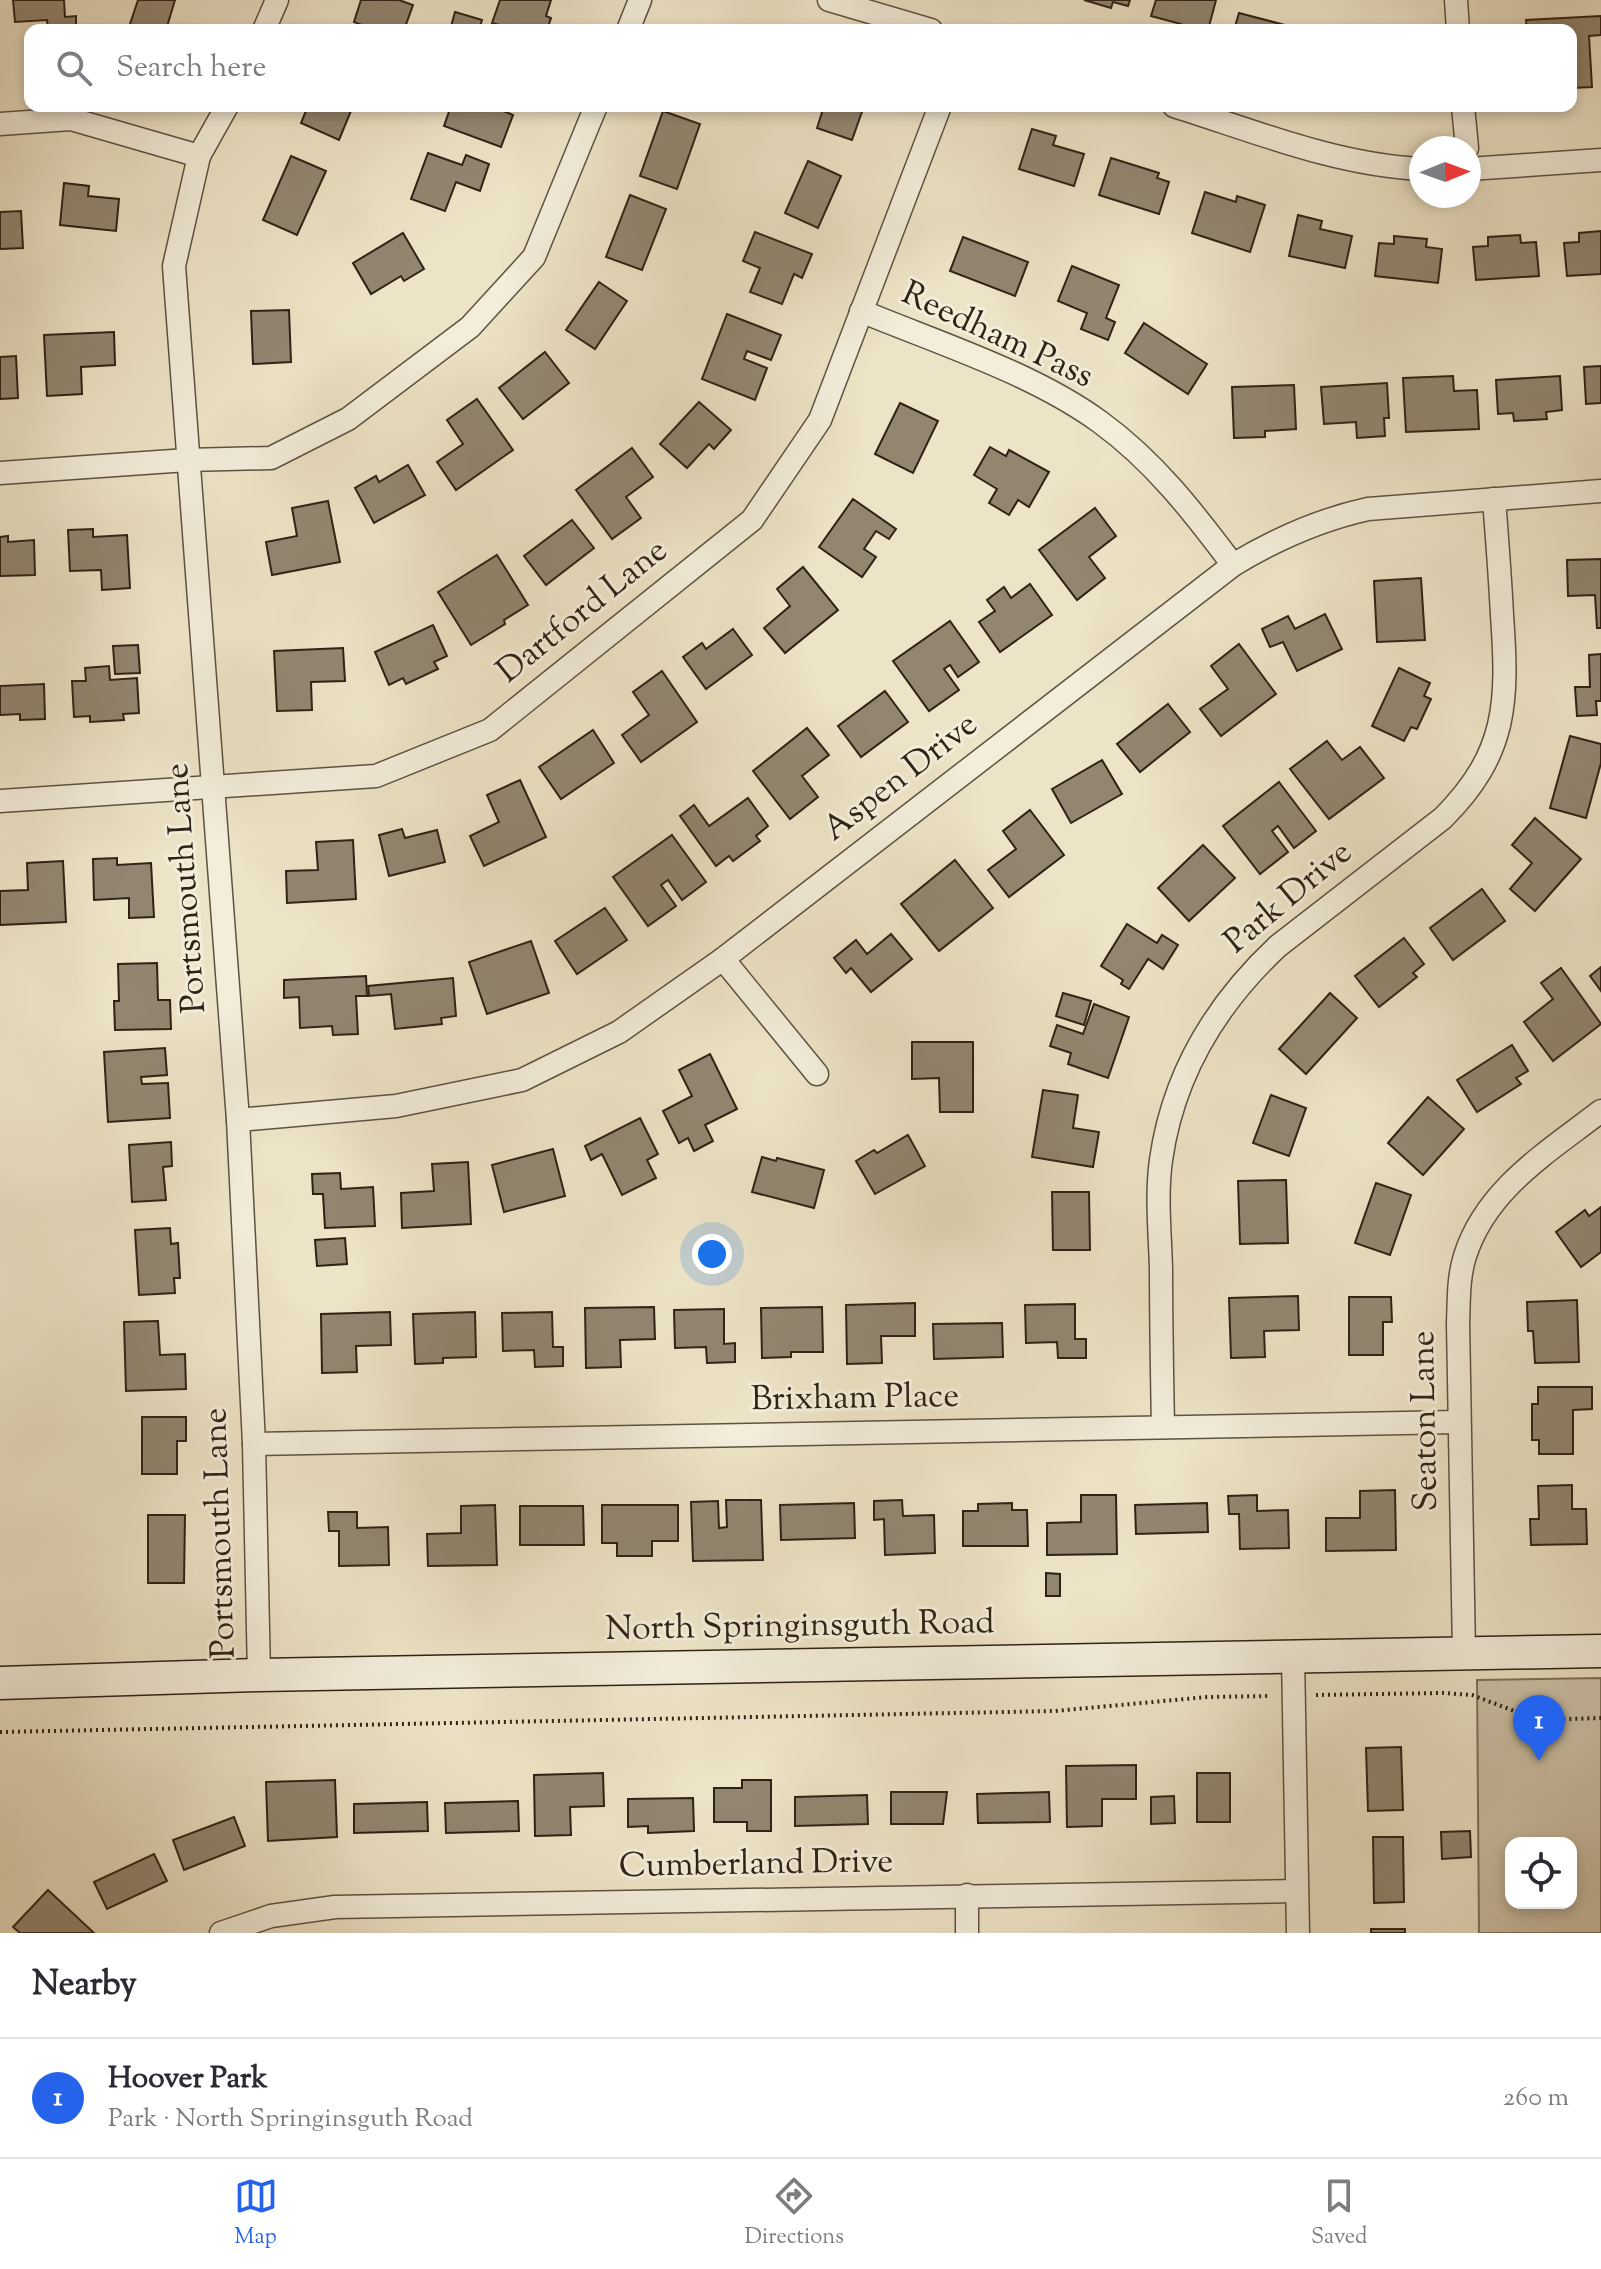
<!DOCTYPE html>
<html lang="en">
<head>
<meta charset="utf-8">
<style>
	body { margin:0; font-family:"Sorts Mill Goudy",serif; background:#f7f7f7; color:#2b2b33 }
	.controls { position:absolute; right:24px; bottom:24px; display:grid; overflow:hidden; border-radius:16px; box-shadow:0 4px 12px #0003 }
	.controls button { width:72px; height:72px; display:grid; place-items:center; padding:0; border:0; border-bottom:2px solid #e1e1e2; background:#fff; color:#2b2b33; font:40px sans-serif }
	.compass { position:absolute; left:1409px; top:136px; width:72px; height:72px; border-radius:50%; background:#fff; box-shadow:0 4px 12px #0003; rotate:89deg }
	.you { position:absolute; left:712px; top:1254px; width:28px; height:28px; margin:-20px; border:6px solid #fff; border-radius:50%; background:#1a73e8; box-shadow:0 0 0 12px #1a73e833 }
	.badge { display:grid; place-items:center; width:52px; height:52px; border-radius:50%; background:#2563eb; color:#fff; font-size:26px; font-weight:700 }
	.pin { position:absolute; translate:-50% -66px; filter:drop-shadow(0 2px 4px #0008) }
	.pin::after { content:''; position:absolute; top:42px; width:28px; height:24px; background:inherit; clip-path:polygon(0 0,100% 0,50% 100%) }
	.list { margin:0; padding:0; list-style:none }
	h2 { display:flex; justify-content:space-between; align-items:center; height:104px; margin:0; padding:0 32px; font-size:34px }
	h2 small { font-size:26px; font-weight:400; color:#7c7c81 }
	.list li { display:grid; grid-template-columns:52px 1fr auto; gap:24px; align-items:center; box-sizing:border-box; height:120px; padding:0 32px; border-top:2px solid #e1e1e2 }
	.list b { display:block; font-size:30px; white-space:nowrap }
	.list p { margin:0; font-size:26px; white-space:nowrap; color:#7c7c81 }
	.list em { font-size:26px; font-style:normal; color:#7c7c81 }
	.icon { flex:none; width:44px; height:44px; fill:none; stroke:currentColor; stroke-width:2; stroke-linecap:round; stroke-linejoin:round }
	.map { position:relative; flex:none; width:1601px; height:1933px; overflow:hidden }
	.search { position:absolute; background:#fff; box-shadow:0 4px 12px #0003; left:24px; right:24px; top:24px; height:88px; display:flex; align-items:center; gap:20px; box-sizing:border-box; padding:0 28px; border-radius:16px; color:#7c7c81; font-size:30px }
	.sheet { height:224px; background:#fff }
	nav { display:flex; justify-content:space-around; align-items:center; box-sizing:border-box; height:112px; border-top:2px solid #e1e1e2; background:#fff; font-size:22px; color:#7c7c81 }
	nav a { display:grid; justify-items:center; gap:4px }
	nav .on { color:#2563eb }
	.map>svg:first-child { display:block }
	.green { fill:#cdc2a8; stroke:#7e725e; stroke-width:2; fill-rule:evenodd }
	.building { fill:#928671; stroke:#2f2215; stroke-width:2 }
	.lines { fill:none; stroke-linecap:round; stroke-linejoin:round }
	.street-casing { stroke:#5e5241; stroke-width:25 }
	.secondary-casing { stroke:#2f2215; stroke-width:35 }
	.path { stroke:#2f2215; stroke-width:4; stroke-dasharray:2 4; stroke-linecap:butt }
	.street { stroke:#f3edda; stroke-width:22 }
	.secondary { stroke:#f3edda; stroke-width:32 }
	.labels { text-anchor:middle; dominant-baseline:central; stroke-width:6; stroke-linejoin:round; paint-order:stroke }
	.street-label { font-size:34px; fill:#2f2215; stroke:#f3edda }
</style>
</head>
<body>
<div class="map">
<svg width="1601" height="1933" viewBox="0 0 1601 1933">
	<rect width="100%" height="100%" fill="#ede3c6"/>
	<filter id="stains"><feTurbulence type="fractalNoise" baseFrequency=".0025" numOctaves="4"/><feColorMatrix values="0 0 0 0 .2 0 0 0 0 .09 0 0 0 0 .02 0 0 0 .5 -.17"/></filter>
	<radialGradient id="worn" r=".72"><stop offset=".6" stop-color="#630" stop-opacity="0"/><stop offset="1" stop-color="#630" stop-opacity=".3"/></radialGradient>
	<path class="green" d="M1601 1678V1933H1479L1477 1680ZM1511 1843H1571V1903H1511Z"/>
	<g class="building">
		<path d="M13 0H64L65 17 76 16V30H48L47 20 15 22Z"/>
		<path d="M138 0H175L166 30H128Z"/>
		<path d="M361 0H399L413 5 404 30H366L367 27 354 22Z"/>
		<path d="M500 0H551L546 16 551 18 547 30H502L503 26 492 23Z"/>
		<path d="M1084 0H1130L1128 6 1113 2 1111 8Z"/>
		<path d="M1156 0H1216L1208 30H1180L1181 24 1151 16Z"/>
		<path d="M455 12 482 20 479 30H450Z"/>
		<path d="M1239 13 1300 29V30H1234Z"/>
		<path d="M1601 16V35L1589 36 1592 87 1571 88V30H1527L1526 20Z"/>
		<path d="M308 106H353L339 140 301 123Z"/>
		<path d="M451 106H491L513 115 501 147 444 126Z"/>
		<path d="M824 106H864L852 140 817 128Z"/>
		<path d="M663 111 700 124 677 189 640 176Z"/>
		<path d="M1032 129 1056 136 1053 145 1084 154 1074 186 1019 169Z"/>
		<path d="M428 153 462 165 466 155 489 164 480 191 456 182 445 211 411 199Z"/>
		<path d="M291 156 326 171 297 235 263 220Z"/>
		<path d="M1111 158 1159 173 1157 178 1169 182 1159 214 1099 195Z"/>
		<path d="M808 161 841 176 818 228 785 213Z"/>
		<path d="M64 183 89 186 88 196 119 199 116 231 60 225Z"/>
		<path d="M1205 192 1236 202 1237 196 1265 205 1250 252 1192 233Z"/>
		<path d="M630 195 666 209 642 270 606 257Z"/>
		<path d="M21 211 23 248 0 249V212Z"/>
		<path d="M1298 215 1322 221 1320 229 1352 236 1345 268 1289 256Z"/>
		<path d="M1601 231V274L1567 276 1564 243 1579 242V233Z"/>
		<path d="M755 232 812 254 802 278 794 274 782 304 750 292 760 268 743 261Z"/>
		<path d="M403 233 424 269 404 281 401 276 371 294 353 263Z"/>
		<path d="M1520 235 1521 243 1536 242 1539 276 1476 280 1473 247 1488 246V237Z"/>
		<path d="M1394 236 1427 239 1426 247 1442 249 1438 283 1375 276 1379 243 1394 244Z"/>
		<path d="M963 237 1028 262 1015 296 950 271Z"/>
		<path d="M1072 266 1119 285 1106 318 1115 322 1108 340 1081 329 1087 313 1058 301Z"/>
		<path d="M599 282 627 301 595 349 566 330Z"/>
		<path d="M289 310 291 362 253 364 251 311Z"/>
		<path d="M727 314 781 335 771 360 747 351 744 359 767 368 755 400 702 379Z"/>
		<path d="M1144 323 1207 364 1188 394 1125 353Z"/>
		<path d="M114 332 115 365 81 367 82 394 47 396 44 335Z"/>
		<path d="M545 352 569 383 523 419 499 388Z"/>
		<path d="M16 356 18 398 0 399V357Z"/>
		<path d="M1601 366V403L1586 404 1584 367Z"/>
		<path d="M1453 376 1454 391 1477 390 1479 429 1406 432 1403 378Z"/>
		<path d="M1560 376 1562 410 1546 412 1547 419 1514 421 1513 413 1498 414 1496 380Z"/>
		<path d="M1387 383 1389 418H1384L1385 436 1357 438 1356 422 1324 424 1321 387Z"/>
		<path d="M1294 385 1296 429 1265 431V437L1234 438 1232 387Z"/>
		<path d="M477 399 513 450 456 490 437 462 463 444 447 420Z"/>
		<path d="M699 402 731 430 714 449 709 444 687 468 660 444Z"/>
		<path d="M900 403 938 421 913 473 875 454Z"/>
		<path d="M990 447 1006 456 1009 450 1049 472 1029 507 1018 500 1009 515 989 503 997 489 974 475Z"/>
		<path d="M632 448 653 477 626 497 641 518 612 539 576 490Z"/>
		<path d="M408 465 425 495 374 523 355 488 376 476 379 482Z"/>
		<path d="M853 499 896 529 889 539 876 531 864 549 876 557 862 577 819 547Z"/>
		<path d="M328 501 340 562 272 575 266 542 297 536 292 508Z"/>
		<path d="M1095 508 1116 536 1089 557 1105 578 1077 600 1039 550Z"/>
		<path d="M572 520 594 548 546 585 524 556Z"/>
		<path d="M93 529V537L127 535 130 588 102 590 101 570 70 571 68 530Z"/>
		<path d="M8 536V542L34 540 35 575 0 576V537Z"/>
		<path d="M497 555 528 605 504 620 505 624 471 645 438 592Z"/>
		<path d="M1601 559V628H1597L1595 595 1568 596 1567 560Z"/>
		<path d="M803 567 838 610 785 653 764 628 790 606 777 589Z"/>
		<path d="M1421 578 1425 640 1377 642 1374 581Z"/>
		<path d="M1030 584 1052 615 1000 652 979 622 995 611 987 600 1004 587 1011 598Z"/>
		<path d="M1325 614 1342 649 1297 671 1283 642 1270 647 1262 629 1288 616 1295 629Z"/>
		<path d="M950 621 979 662 958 677 950 665 944 669 959 690 929 711 893 661Z"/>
		<path d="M433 625 447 656 434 662 438 669 406 684 403 678 389 685 375 652Z"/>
		<path d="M733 629 752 655 706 689 683 657 702 643 706 649Z"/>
		<path d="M1239 644 1276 694 1221 736 1200 709 1228 689 1211 666Z"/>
		<path d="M138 645 140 673 115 674 113 646Z"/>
		<path d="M343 648 345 681 311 682 312 710 277 711 274 651Z"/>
		<path d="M1601 654V701H1596L1597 715 1577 716 1575 687H1590L1589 655Z"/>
		<path d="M109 666 110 680 137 678 139 713 123 714 124 720 90 722V716L74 717 72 681H86L85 668Z"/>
		<path d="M1399 668 1430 683 1424 696 1431 699 1417 729 1411 727 1404 741 1372 726Z"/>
		<path d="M662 671 697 722 641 762 622 735 649 715 633 692Z"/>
		<path d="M44 684 45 719 20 720V714L0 715V686Z"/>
		<path d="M885 691 908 722 861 757 838 726Z"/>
		<path d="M1168 704 1190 732 1140 772 1117 744Z"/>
		<path d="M807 728 829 755 802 776 818 797 790 819 753 771Z"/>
		<path d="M593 730 614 763 561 799 539 767Z"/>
		<path d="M1570 736 1601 744V763L1586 818 1550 808Z"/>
		<path d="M1327 741 1342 760 1360 747 1384 778 1329 819 1290 769Z"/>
		<path d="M1102 760 1122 794 1071 823 1052 789Z"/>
		<path d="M520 780 546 837 484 866 470 836 499 822 487 795Z"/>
		<path d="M1279 782 1316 831 1294 848 1278 826 1272 831 1288 852 1260 874 1223 826Z"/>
		<path d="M748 798 768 826 756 836 760 841 733 861 729 856 716 866 680 816 694 805 709 826Z"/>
		<path d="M1030 810 1064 855 1009 897 988 870 1016 849 1003 831Z"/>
		<path d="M1535 818 1581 859 1535 911 1510 889 1532 863 1512 845Z"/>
		<path d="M402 829 405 838 437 830 445 862 389 876 379 835Z"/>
		<path d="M672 835 706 882 682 900 668 880 661 885 676 906 648 926 613 877Z"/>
		<path d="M353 840 356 899 287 903 286 871 318 870 316 842Z"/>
		<path d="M1203 845 1235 878 1189 921 1158 888Z"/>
		<path d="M117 858V865L151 863 154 917 129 918V898L94 900 93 859Z"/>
		<path d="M955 860 993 908 939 951 901 904Z"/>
		<path d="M63 861 66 922 0 925V891L28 890 27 863Z"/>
		<path d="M1482 889 1505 921 1453 960 1430 928Z"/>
		<path d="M605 908 627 940 577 974 555 941Z"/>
		<path d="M1127 924 1157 943 1162 935 1178 945 1163 969 1148 959 1129 989 1121 984 1123 980 1101 966Z"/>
		<path d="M891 934 912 959 871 992 851 968 846 973 834 958 856 940 867 954Z"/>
		<path d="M1404 938 1424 964 1413 973 1417 977 1379 1007 1355 976Z"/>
		<path d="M531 941 549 993 487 1014 469 962Z"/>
		<path d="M157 963 158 1000H170L171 1029 115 1030 114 1001H119L118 964Z"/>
		<path d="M1601 967V991L1590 976Z"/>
		<path d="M1561 968 1601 1024 1553 1061 1524 1022 1553 999 1541 983Z"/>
		<path d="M366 976 367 996H356L358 1034 333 1035 332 1026 300 1028 299 997 284 998V980Z"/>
		<path d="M453 978 456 1016 441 1018 442 1024 395 1029 391 994 369 996 368 986Z"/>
		<path d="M1063 993 1091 1001 1084 1025 1056 1016Z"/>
		<path d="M1330 993 1357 1018 1306 1074 1279 1049Z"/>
		<path d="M1094 1004 1129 1017 1108 1078 1068 1064 1071 1053 1050 1046 1057 1025 1083 1034Z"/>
		<path d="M912 1042H973V1112H940L939 1078 912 1079Z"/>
		<path d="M1512 1045 1528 1071 1516 1078 1521 1084 1477 1112 1457 1080Z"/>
		<path d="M165 1048 167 1075 141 1077 142 1084 168 1083 170 1118 108 1122 104 1052Z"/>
		<path d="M710 1054 737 1109 705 1125 713 1141 694 1151 688 1138 679 1143 663 1111 692 1096 679 1070Z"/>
		<path d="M1043 1090 1078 1095 1073 1128 1099 1132 1093 1167 1032 1157Z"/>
		<path d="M1271 1095 1306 1108 1289 1156 1253 1143Z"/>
		<path d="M1428 1097 1464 1129 1423 1175 1388 1143Z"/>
		<path d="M640 1118 658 1154 647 1160 656 1178 622 1195 602 1154 591 1160 585 1146Z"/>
		<path d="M908 1135 925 1166 875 1194 856 1161 874 1150 877 1153Z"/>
		<path d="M171 1142 172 1166 163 1167 166 1200 132 1202 129 1145Z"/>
		<path d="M553 1149 565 1196 504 1212 492 1165Z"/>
		<path d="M762 1157 776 1161 777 1158 824 1170 814 1208 752 1192Z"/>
		<path d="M468 1162 471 1224 402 1228 401 1193 434 1191 432 1164Z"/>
		<path d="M340 1173 341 1189 373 1187 375 1226 325 1228 323 1194H313L312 1174Z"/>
		<path d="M1286 1180 1288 1243 1240 1244 1238 1181Z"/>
		<path d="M1376 1183 1411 1195 1390 1255 1355 1243Z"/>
		<path d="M1052 1192H1089L1090 1250H1053Z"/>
		<path d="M1601 1207V1252L1581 1267 1556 1232 1585 1210 1589 1216Z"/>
		<path d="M170 1228 171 1244 178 1243 180 1278H174L175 1293 139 1295 135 1230Z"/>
		<path d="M345 1238 347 1264 317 1266 315 1240Z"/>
		<path d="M1298 1296 1299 1330 1264 1331 1265 1357 1231 1358 1229 1298Z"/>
		<path d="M1349 1297H1391L1392 1322H1383V1355H1349Z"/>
		<path d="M1577 1300 1579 1362 1535 1363 1533 1331H1528L1527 1302Z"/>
		<path d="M915 1303V1336H881L882 1363 847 1364 846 1305Z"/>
		<path d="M1075 1304V1339H1086V1358H1058L1057 1342 1026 1343 1025 1305Z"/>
		<path d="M654 1307 655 1339 620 1340 621 1367 586 1368 585 1308Z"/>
		<path d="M822 1307 823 1352H791V1357L762 1358 761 1308Z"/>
		<path d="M724 1309V1344L735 1343V1362L707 1363 706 1347 675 1348 674 1310Z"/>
		<path d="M390 1312 391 1345 356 1346 357 1372 322 1373 321 1314Z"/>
		<path d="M475 1312 476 1357 443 1358V1363L415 1364 413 1314Z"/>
		<path d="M552 1312 553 1347H563V1366L535 1367 534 1350 503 1351 502 1313Z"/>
		<path d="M158 1321 160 1355 185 1354 186 1389 126 1391 124 1322Z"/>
		<path d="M1002 1323 1003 1357 934 1359 933 1324Z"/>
		<path d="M1538 1387H1592V1409L1573 1410V1454H1539V1440H1532V1404H1538Z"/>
		<path d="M142 1417H186V1441H177V1474H142Z"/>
		<path d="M1572 1485V1509H1586L1587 1544 1531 1545 1530 1519H1539L1538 1486Z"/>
		<path d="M1395 1490 1396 1550 1326 1551V1518H1360V1491Z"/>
		<path d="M1081 1495H1116L1117 1554 1047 1555V1523L1081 1522Z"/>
		<path d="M1257 1495V1511L1288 1510 1289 1548 1240 1549 1239 1514H1229L1228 1496Z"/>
		<path d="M726 1500H761L763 1560 693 1561 691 1502 718 1501 719 1528 727 1527Z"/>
		<path d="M902 1500 903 1516 934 1515 935 1553 885 1555 884 1519 874 1520V1501Z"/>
		<path d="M854 1503 855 1538 781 1540 780 1505Z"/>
		<path d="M1012 1503V1510H1027L1028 1546H963V1511H978V1504Z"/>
		<path d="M1207 1503 1208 1532 1136 1534 1135 1505Z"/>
		<path d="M495 1505 497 1565 428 1566 427 1534 461 1533V1506Z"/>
		<path d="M602 1505H678V1541H652V1556H617V1543H602Z"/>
		<path d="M520 1506H583L584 1545H520Z"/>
		<path d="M328 1512H357V1528L388 1527 389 1565 339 1566V1531H329Z"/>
		<path d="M148 1515H185L184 1583H148Z"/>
		<path d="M1046 1573 1060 1574V1596H1046Z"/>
		<path d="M1401 1747 1403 1810 1368 1811 1366 1748Z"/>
		<path d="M1136 1765V1799H1102V1826L1067 1827 1066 1766Z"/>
		<path d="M603 1773 604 1806 570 1807 571 1835 535 1836 534 1775Z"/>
		<rect x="1197" y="1773" width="33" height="49"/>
		<path d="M335 1780 337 1837 268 1841 266 1782Z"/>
		<path d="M742 1780H771V1831H747V1822H714V1788H742Z"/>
		<path d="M891 1792H947L943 1824H891Z"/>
		<path d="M1049 1792 1050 1822 978 1823 977 1794Z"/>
		<path d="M867 1795 868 1824 795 1826V1797Z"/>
		<path d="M1174 1796 1175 1823 1151 1824V1797Z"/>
		<path d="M693 1798 694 1831 648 1833V1826L628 1827V1799Z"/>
		<path d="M518 1801 519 1831 446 1833 445 1803Z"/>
		<path d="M427 1802 428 1831 354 1833V1804Z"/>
		<path d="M234 1817 245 1846 184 1870 173 1840Z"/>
		<path d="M1470 1831 1471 1857 1442 1859 1441 1832Z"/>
		<path d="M1373 1837H1403L1404 1902 1374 1903Z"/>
		<path d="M154 1854 167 1881 107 1909 94 1882Z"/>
		<path d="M48 1890 94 1933H20L13 1927Z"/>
		<rect x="1371" y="1929" width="34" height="4"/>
	</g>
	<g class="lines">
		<defs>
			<g id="street">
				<path d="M829 0 931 30"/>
				<path d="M1456 0 1458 30"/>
				<path d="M264 30 277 0"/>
				<path d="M628 30 640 0"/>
				<path d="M227 106 199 156 174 266 238 1120 254 1444 259 1675"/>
				<path d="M1174 106C1254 131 1336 165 1421 169"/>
				<path d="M1463 106 1467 148"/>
				<path d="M0 124 71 119 199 156"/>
				<path d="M1469 169 1601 160"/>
				<path d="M861 311C938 343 1033 373 1100 422 1154 461 1194 513 1233 565"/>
				<path d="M0 473 187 460 271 458 348 419 470 327 534 257 596 106"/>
				<path d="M0 801 376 776 490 730 752 520 820 420 940 106"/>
				<path d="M723 959 817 1074"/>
				<path d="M238 1120 396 1106 522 1080 619 1032 723 959 1233 565C1276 539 1318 520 1368 509L1601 491"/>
				<path d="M1163 1427C1162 1374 1161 1322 1161 1269 1160 1233 1156 1196 1161 1160 1173 1075 1216 1004 1278 946L1443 818C1508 753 1508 701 1502 615 1500 576 1497 537 1494 499"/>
				<path d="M254 1444 1458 1422"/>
				<path d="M1464 1653 1458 1323C1459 1301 1458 1278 1465 1256 1486 1189 1548 1152 1601 1111"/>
				<path d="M1293 1656 1298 1933"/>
				<path d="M967 1895V1933"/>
				<path d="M221 1933 271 1916 335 1907 1297 1891"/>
			</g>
			<path id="secondary" d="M0 1683 259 1675 1601 1651"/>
		</defs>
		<use href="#street" class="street-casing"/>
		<use href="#secondary" class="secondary-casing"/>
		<g class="path">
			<path d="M1316 1695 1443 1693 1472 1695 1538 1720 1601 1718"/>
			<path d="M0 1732 1055 1711 1207 1697 1271 1696"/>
		</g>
		<use href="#street" class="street"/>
		<use href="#secondary" class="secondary"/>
	</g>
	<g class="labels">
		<g class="street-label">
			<text transform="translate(997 336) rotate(25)">Reedham Pass</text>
			<text transform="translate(583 612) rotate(-39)">Dartford Lane</text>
			<text transform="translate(901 778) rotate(-38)">Aspen Drive</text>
			<text transform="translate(187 888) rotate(-94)">Portsmouth Lane</text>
			<text transform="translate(1289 898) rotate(-40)">Park Drive</text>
			<text transform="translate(855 1399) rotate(-1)">Brixham Place</text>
			<text transform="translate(1426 1421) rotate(-91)">Seaton Lane</text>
			<text transform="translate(221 1533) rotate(-92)">Portsmouth Lane</text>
			<text transform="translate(800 1627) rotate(-1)">North Springinsguth Road</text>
			<text transform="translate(756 1865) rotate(-1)">Cumberland Drive</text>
		</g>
	</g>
	<rect width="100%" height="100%" filter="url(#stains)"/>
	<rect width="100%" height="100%" fill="url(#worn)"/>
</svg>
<div class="controls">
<button><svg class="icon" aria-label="locate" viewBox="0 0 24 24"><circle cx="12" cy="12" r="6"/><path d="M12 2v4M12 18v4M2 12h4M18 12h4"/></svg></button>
</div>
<svg class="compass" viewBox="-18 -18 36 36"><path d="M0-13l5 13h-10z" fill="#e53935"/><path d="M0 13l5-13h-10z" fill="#7c7c81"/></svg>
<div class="you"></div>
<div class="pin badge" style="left:1539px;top:1761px">1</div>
<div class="search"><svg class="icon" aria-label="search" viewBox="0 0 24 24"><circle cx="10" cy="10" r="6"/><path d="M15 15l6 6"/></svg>Search here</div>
</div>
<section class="sheet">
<h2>Nearby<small></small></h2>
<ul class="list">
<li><span class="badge">1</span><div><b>Hoover Park</b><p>Park · North Springinsguth Road</p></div><em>260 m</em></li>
</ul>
</section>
<nav>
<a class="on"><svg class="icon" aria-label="map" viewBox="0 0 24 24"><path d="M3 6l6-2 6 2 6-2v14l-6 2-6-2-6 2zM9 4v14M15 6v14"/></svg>Map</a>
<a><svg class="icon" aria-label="directions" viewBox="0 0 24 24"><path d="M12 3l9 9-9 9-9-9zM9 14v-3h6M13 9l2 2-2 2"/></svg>Directions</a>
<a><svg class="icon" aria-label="saved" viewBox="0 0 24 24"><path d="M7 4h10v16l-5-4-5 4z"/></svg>Saved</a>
</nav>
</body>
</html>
